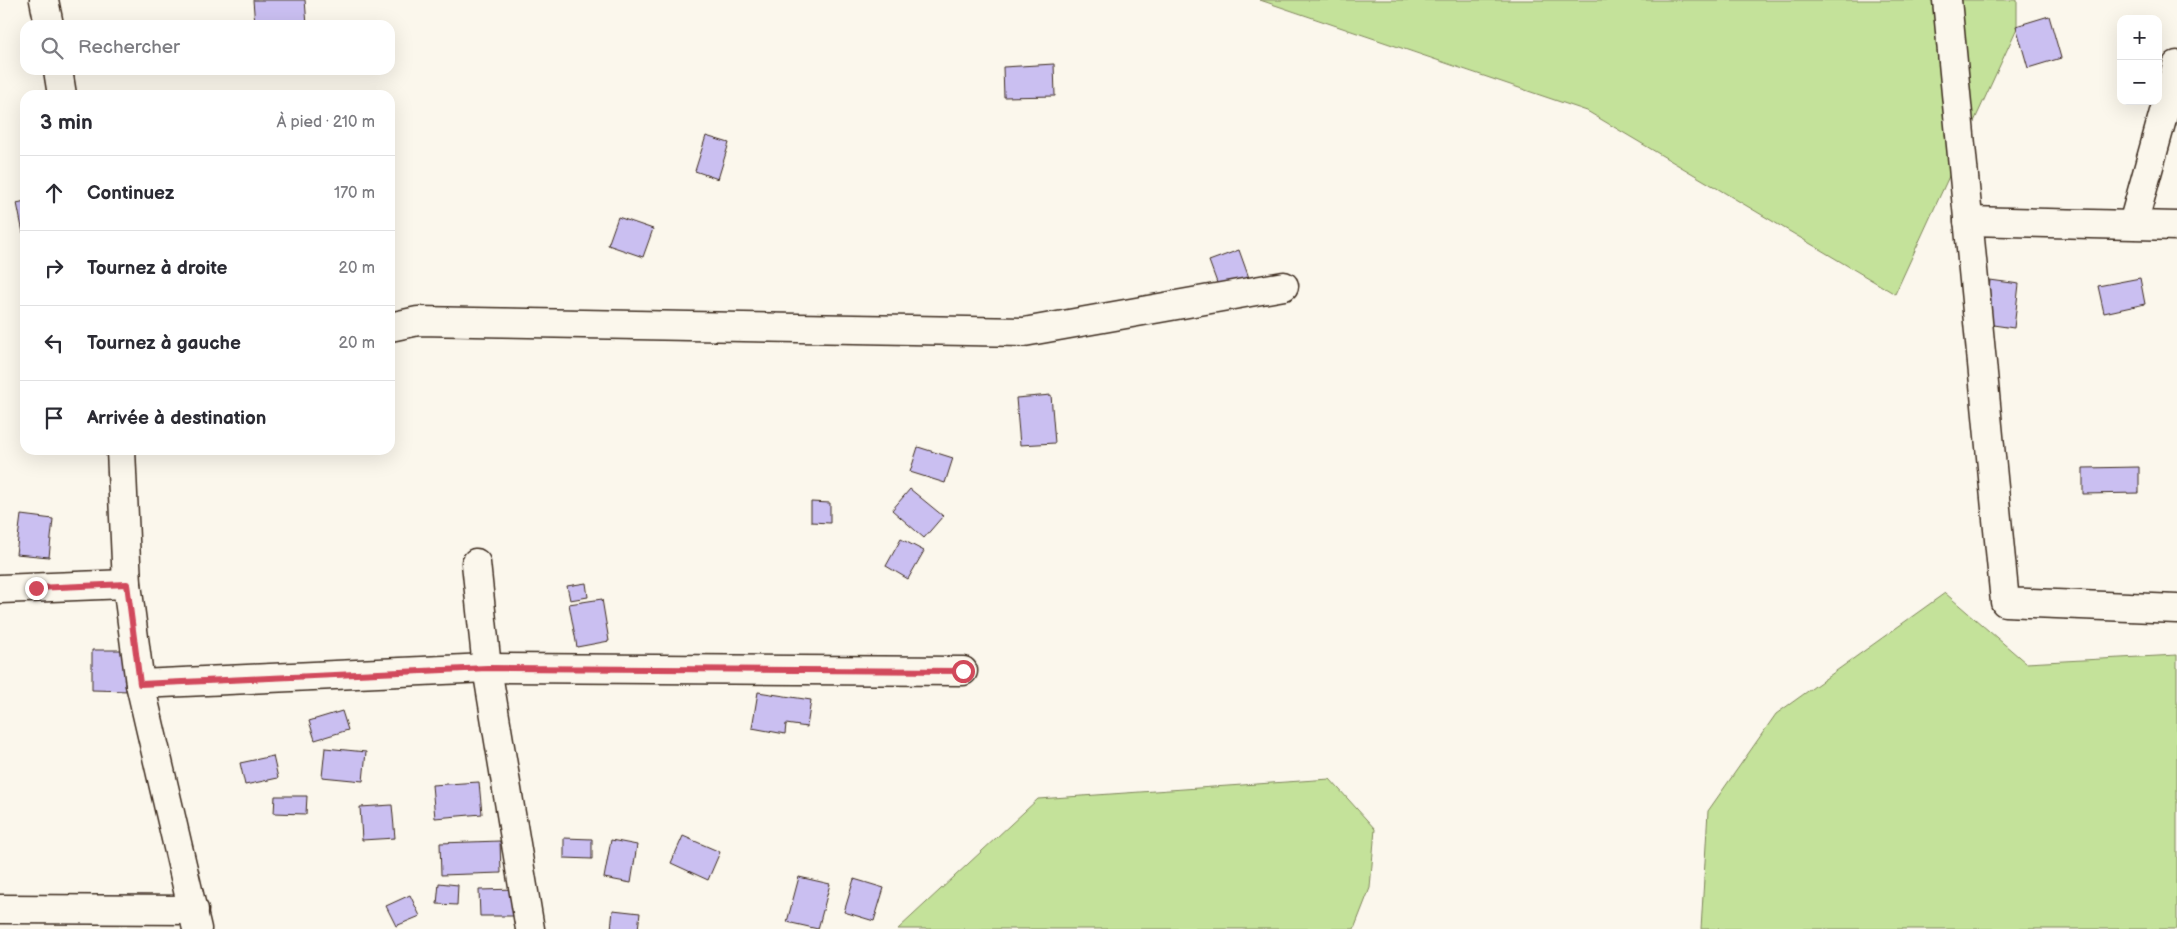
<!DOCTYPE html>
<html lang="fr">
<head>
<meta charset="utf-8">
<style>
	body { margin:0; font-family:"Balsamiq Sans",sans-serif; background:#f2f2f3; color:#2b2b33 }
	.controls { position:absolute; right:15px; top:15px; display:grid; overflow:hidden; border-radius:10px; box-shadow:0 5px 20px #0002 }
	.controls button { width:45px; height:45px; display:grid; place-items:center; padding:0; border:0; border-bottom:1px solid #e1e1e2; background:#fff; color:#2b2b33; font:25px sans-serif }
	.stop { position:absolute; width:15px; height:15px; margin:-11px; border:4px solid #d1495b; border-radius:50%; background:#fff }
	.stop.end { background:#d1495b; border-color:#fff; box-shadow:0 1px 5px #0008 }
	.list { margin:0; padding:0; list-style:none }
	h2 { display:flex; justify-content:space-between; align-items:center; height:65px; margin:0; padding:0 20px; font-size:21px }
	h2 small { font-size:16px; font-weight:400; color:#7c7c81 }
	.list li { display:grid; grid-template-columns:32px 1fr auto; gap:15px; align-items:center; box-sizing:border-box; height:75px; padding:0 20px; border-top:1px solid #e1e1e2 }
	.list b { display:block; font-size:19px; white-space:nowrap }
	.list em { font-size:16px; font-style:normal; color:#7c7c81 }
	.icon { flex:none; width:28px; height:28px; fill:none; stroke:currentColor; stroke-width:2; stroke-linecap:round; stroke-linejoin:round }
	.map { position:relative; flex:none; width:2177px; height:929px; overflow:hidden }
	.search { position:absolute; background:#fff; box-shadow:0 5px 20px #0002; left:20px; top:20px; width:375px; height:55px; display:flex; align-items:center; gap:12px; box-sizing:border-box; padding:0 18px; border-radius:15px; color:#7c7c81; font-size:19px }
	.panel { position:absolute; background:#fff; box-shadow:0 5px 20px #0002; left:20px; top:90px; width:375px; height:365px; border-radius:15px }
	.map>svg:first-child { display:block }
	.green { fill:#c4e29a; stroke:#80865c }
	.building { fill:#cabff1; stroke:#3b2a1e }
	.lines { fill:none; stroke-linecap:round; stroke-linejoin:round }
	.street-casing { stroke:#3b2a1e; stroke-width:31 }
	.street { stroke:#fbf7ec; stroke-width:28 }
	.route { stroke:#d1495b; stroke-width:6 }
</style>
</head>
<body>
<div class="map">
<svg width="2177" height="929" viewBox="0 0 2177 929">
	<rect width="100%" height="100%" fill="#fbf7ec"/>
	<filter id="ink" filterUnits="userSpaceOnUse"><feTurbulence type="fractalNoise" baseFrequency=".02" numOctaves="2"/><feDisplacementMap in="SourceGraphic" scale="10" xChannelSelector="R" yChannelSelector="G"/><feConvolveMatrix kernelMatrix="1 2 1 2 8 2 1 2 1" color-interpolation-filters="sRGB"/></filter>
	<g filter="url(#ink)">
		<g class="green">
			<path d="M1260 0H2017V28L1895 294 1587 111Z"/>
			<path d="M1945 593 2026 663 2177 655V929H1701L1708 811 1776 714Z"/>
			<path d="M1330 779 1375 829 1370 888 1354 929H898L1038 799Z"/>
		</g>
		<g class="building">
			<path d="M253 0H305L307 25H255Z"/>
			<path d="M2049 16 2061 58 2028 68 2016 26Z"/>
			<path d="M1054 64 1055 96 1004 97 1003 67Z"/>
			<path d="M706 136 729 143 718 179 695 171Z"/>
			<path d="M25 201V233H23L17 203Z"/>
			<path d="M618 217 653 229 643 257 608 245Z"/>
			<path d="M1239 250 1253 289 1223 299 1209 261Z"/>
			<path d="M2140 278 2145 304 2104 313 2098 286Z"/>
			<path d="M1990 280 2019 284 2014 328 1986 324Z"/>
			<path d="M1051 395 1055 443 1020 445 1016 398Z"/>
			<path d="M918 447 953 458 945 483 910 472Z"/>
			<path d="M2139 467V493L2083 494V468Z"/>
			<path d="M910 489 943 516 924 538 892 510Z"/>
			<path d="M811 502 830 503V523L811 522Z"/>
			<path d="M21 515 53 519 49 557 16 554Z"/>
			<path d="M901 539 924 551 908 579 886 566Z"/>
			<path d="M586 583 588 597 570 600 567 586Z"/>
			<path d="M602 599 609 641 577 647 569 604Z"/>
			<path d="M92 650H131L130 691 92 690Z"/>
			<path d="M758 692 811 700 807 727 786 724 785 734 752 728Z"/>
			<path d="M342 711 348 730 315 740 309 721Z"/>
			<path d="M325 748 366 752 363 781 322 777Z"/>
			<path d="M273 756 278 778 245 785 240 763Z"/>
			<path d="M479 782 482 814 435 818 432 785Z"/>
			<path d="M275 796H307L306 814 274 813Z"/>
			<path d="M392 805 395 838 362 840 360 807Z"/>
			<path d="M683 836 720 852 708 880 671 863Z"/>
			<path d="M564 838 592 839V859L564 858Z"/>
			<path d="M611 840 637 845 631 883 604 878Z"/>
			<path d="M500 841 501 873 441 875 440 843Z"/>
			<path d="M799 877 830 884 818 929 787 922Z"/>
			<path d="M854 879 884 888 874 921 844 912Z"/>
			<path d="M439 883 458 885 457 905 437 904Z"/>
			<path d="M518 889V916H480L479 890Z"/>
			<path d="M410 895 420 916 396 926 386 906Z"/>
			<path d="M613 910 640 913 638 929H611Z"/>
		</g>
		<g class="lines">
			<defs>
				<g id="street">
					<path d="M44 0 49 25"/>
					<path d="M1947 0 2005 602 2177 609"/>
					<path d="M58 70 62 95"/>
					<path d="M1968 221 2177 226"/>
					<path d="M2133 224 2177 65"/>
					<path d="M390 327 418 321 1024 332 1284 286"/>
					<path d="M121 450 127 584 140 684 197 929"/>
					<path d="M476 563 487 668 530 929"/>
					<path d="M0 589 127 584"/>
					<path d="M140 684 487 668 963 671"/>
					<path d="M0 909 194 910"/>
				</g>
			</defs>
			<use href="#street" class="street-casing"/>
			<use href="#street" class="street"/>
		</g>
	</g>
	<g class="lines" filter="url(#ink)">
		<path class="route" d="M36 588 127 584 140 684 487 668 963 671"/>
	</g>
</svg>
<div class="controls">
<button>+</button>
<button>−</button>
</div>
<div class="stop" style="left:963px;top:671px"></div>
<div class="stop end" style="left:36px;top:588px"></div>
<div class="search"><svg class="icon" aria-label="search" viewBox="0 0 24 24"><circle cx="10" cy="10" r="6"/><path d="M15 15l6 6"/></svg>Rechercher</div>
<section class="panel">
<h2>3 min<small>À pied · 210 m</small></h2>
<ul class="list">
<li><svg class="icon" aria-label="ahead" viewBox="0 0 24 24"><path d="M12 20V5M6 11l6-6 6 6"/></svg><div><b>Continuez</b></div><em>170 m</em></li>
<li><svg class="icon" aria-label="right" viewBox="0 0 24 24"><path d="M7 20v-9h11M14 6l5 5-5 5"/></svg><div><b>Tournez à droite</b></div><em>20 m</em></li>
<li><svg class="icon" aria-label="left" viewBox="0 0 24 24"><path d="M17 20v-9H6M10 6l-5 5 5 5"/></svg><div><b>Tournez à gauche</b></div><em>20 m</em></li>
<li><svg class="icon" aria-label="arrive" viewBox="0 0 24 24"><path d="M6 21V4h12l-3 4 3 4H6"/></svg><div><b>Arrivée à destination</b></div></li>
</ul>
</section>
</div>
</body>
</html>
